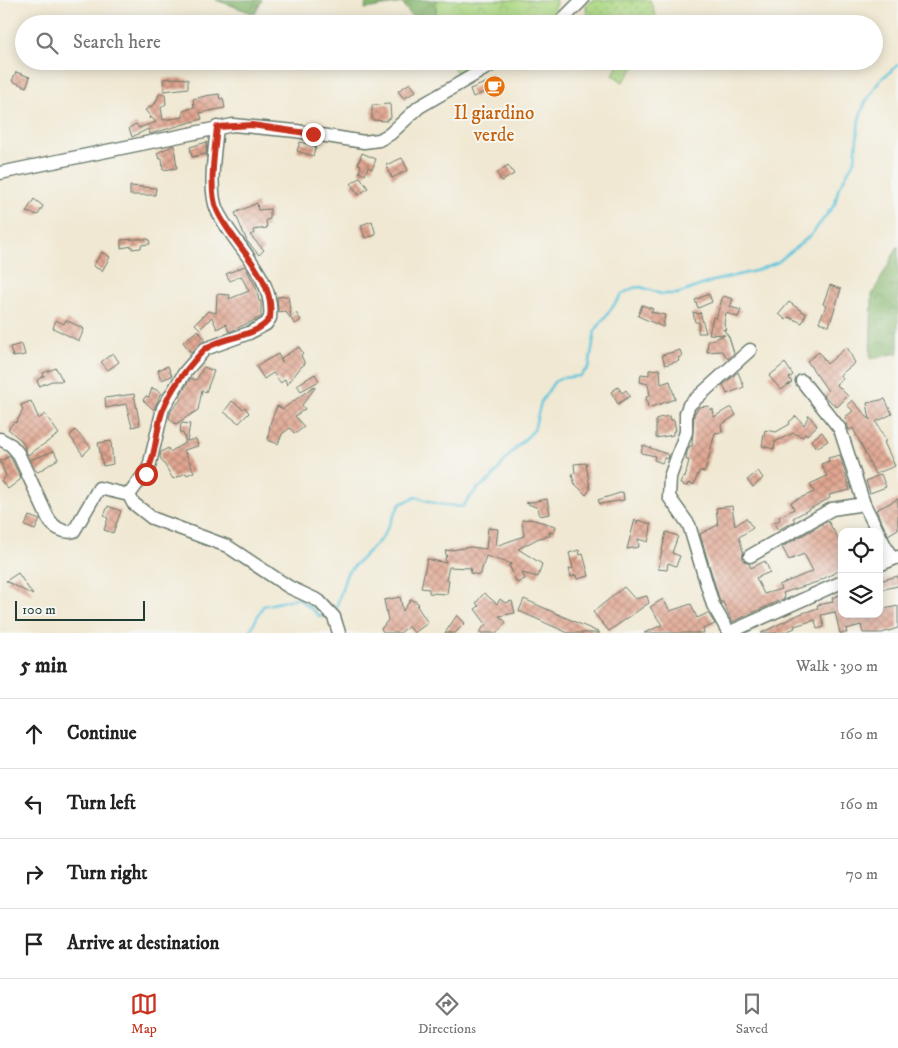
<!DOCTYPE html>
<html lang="en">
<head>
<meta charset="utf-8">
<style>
	body { margin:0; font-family:"IM FELL DW Pica",serif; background:#f2f2f2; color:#222 }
	.controls { position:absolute; right:15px; bottom:15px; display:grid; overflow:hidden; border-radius:10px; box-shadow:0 2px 12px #0003 }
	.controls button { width:45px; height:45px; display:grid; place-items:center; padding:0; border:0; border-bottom:1px solid #e0e0e0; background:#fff; color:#222; font:25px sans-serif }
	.scale { position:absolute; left:15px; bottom:12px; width:130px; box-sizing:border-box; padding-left:5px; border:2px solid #1f3d34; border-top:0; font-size:14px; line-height:18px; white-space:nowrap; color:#1f3d34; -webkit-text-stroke:4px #f6f6f2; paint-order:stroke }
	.stop { position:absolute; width:15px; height:15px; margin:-11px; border:4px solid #c8321e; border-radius:50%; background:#fff }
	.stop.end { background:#c8321e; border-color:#fff; box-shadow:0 1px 5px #0008 }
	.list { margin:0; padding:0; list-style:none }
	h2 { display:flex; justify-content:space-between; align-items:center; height:65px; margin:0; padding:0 20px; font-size:21px }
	h2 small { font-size:16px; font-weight:400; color:#767676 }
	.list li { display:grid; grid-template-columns:32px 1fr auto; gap:15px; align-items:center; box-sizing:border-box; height:70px; padding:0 20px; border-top:1px solid #e0e0e0 }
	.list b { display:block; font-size:19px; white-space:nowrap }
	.list em { font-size:16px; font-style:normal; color:#767676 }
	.icon { flex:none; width:28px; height:28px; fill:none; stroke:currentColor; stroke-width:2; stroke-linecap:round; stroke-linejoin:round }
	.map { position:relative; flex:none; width:898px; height:633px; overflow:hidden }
	.search { position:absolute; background:#fff; box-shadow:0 2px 12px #0003; left:15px; right:15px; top:15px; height:55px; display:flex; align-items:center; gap:12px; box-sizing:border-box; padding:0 18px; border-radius:28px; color:#767676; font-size:19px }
	.sheet { height:345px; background:#fff }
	nav { display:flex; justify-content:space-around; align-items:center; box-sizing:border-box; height:70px; border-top:1px solid #e0e0e0; background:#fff; font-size:14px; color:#767676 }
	nav a { display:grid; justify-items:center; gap:2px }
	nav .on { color:#c8321e }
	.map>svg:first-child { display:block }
	.grass { fill:url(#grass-dots); stroke:#668a5c }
	.forest { fill:url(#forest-crowns); stroke:#547a53 }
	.park { fill:url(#park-crowns); stroke:#668a5c }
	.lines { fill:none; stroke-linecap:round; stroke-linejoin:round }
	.stream { stroke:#5ec4db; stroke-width:2.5 }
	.building { fill:url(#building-cross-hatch) }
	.minor-casing { stroke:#68796b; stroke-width:15 }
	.minor { stroke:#fff; stroke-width:12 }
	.route { stroke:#c8321e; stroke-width:6 }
	.labels { text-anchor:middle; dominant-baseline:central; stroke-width:4; stroke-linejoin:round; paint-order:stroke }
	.food-label { font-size:19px; fill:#c56008; stroke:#f6f6f2 }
</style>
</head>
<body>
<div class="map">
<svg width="898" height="633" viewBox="0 0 898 633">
	<defs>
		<pattern id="grass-dots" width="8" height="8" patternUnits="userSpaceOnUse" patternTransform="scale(1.25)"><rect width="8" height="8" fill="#add884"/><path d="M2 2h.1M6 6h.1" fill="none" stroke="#94ba73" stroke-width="1.8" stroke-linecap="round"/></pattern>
		<pattern id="forest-crowns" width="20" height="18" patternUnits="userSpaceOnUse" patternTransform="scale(1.25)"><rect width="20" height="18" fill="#8ab872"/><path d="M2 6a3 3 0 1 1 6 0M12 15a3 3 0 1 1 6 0" fill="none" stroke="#70975e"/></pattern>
		<pattern id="park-crowns" width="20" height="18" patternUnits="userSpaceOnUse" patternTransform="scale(1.25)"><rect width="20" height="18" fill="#add884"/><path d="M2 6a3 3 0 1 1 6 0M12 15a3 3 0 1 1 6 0" fill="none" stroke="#94ba73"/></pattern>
		<pattern id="building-cross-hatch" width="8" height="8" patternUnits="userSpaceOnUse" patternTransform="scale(1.25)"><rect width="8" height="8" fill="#e1a691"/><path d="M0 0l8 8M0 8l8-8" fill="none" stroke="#b68877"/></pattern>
	</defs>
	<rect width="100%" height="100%" fill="#f6f6f2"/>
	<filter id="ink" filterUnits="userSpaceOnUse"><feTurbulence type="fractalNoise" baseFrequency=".02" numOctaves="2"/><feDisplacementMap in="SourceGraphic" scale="10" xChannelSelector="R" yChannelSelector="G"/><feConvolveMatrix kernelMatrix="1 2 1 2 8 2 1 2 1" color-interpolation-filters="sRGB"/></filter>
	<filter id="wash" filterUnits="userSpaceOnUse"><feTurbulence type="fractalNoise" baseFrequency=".0096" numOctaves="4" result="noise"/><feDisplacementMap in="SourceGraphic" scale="20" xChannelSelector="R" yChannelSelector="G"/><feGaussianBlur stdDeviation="1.12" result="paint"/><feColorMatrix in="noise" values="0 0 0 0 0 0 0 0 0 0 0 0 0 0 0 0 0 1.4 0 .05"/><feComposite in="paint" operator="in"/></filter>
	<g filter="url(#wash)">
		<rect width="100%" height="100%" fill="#f0e8d2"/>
		<g class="grass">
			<path d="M592 0H650L659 24H587L586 4Z"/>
			<path d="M611 61H642L636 65 623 82 613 75 617 67Z"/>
		</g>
		<g class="forest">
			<path d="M216 0H262L255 14Z"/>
			<path d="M366 0H437L435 24H417L402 3 365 9Z"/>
			<path d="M898 246V353L870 359 872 295Z"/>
		</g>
		<g class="park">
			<path d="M437 0H556L554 18 551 24H435Z"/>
			<path d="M447 61H489L460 76Z"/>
		</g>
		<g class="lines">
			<g class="stream">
				<path d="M335 611 347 573 382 538 400 504 416 497 438 504 462 507 477 489 491 479 511 453 534 430 541 402 554 382 562 378 580 376 589 367 595 331 622 294 633 288 641 287 661 294H677L713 281 755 271 778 262 811 235 835 204 838 190 855 159 859 119 865 103 880 80 898 65"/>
				<path d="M249 633 263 606 298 598 321 617"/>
			</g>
		</g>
		<g id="blocks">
			<g class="building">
				<path d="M16 72 30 77 26 87 12 81Z"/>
				<path d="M176 78 188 79V88L164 91 163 79Z"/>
				<path d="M498 78 503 91 490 95 489 90 473 97 470 89Z"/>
				<path d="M410 83 416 91 404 99 398 91Z"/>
				<path d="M159 94H165L166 104 161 108 163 120 183 117V111L194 107 193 99 205 96 219 94 220 99 223 98 225 108 200 113 202 119 150 134 148 129 132 137 129 128 136 124 139 128 156 122 151 117 149 119 150 116 145 110 155 104Z"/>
				<path d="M390 104 391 118 387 119V121L372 120V105Z"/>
				<path d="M207 142 206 154 192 157 190 147Z"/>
				<path d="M300 142 316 146 313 156 297 151Z"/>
				<path d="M174 145 177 168 163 170 162 158 159 159 157 153Z"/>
				<path d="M362 153 376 159 372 169 368 167 365 175 359 172 361 165 358 164Z"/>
				<path d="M402 158 408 170 392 178 386 165Z"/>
				<path d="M508 165 514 174 502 181 497 173Z"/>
				<path d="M360 177 368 188 359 195 351 184Z"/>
				<path d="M130 186 156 188 155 195H130Z"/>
				<path d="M34 199 43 206 38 215 26 212Z"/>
				<path d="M257 203 258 210 270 209V219L266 220 267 228 253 230 255 233 250 235 264 250 259 255 247 241 235 213Z"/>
				<path d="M372 221 376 235 365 238 361 225Z"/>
				<path d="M135 239H149L150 244 141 245V248L132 249V246L121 248V240Z"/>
				<path d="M102 252 110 257 102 271 93 266Z"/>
				<path d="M245 266 256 287 259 301H261V317L229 332 226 324 217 329 212 317 200 329 195 324 208 311 216 313 217 294 230 295 229 299 249 291 241 276 230 281 226 274Z"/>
				<path d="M830 285 841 289 829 326 819 322 826 306 823 304Z"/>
				<path d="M709 294 712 302 698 308 695 300Z"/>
				<path d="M288 296 291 317 296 313 301 320 295 324 285 311 278 312 277 297Z"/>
				<path d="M723 296 733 299 730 307 741 310 738 317 726 313 724 323 726 330 723 329 729 337 734 353 728 359 722 351 707 352 708 341 725 335 709 334 713 317 716 318Z"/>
				<path d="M789 302 806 314 802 323 789 317 786 320 779 314Z"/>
				<path d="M642 305 653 309 651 312 665 315 663 327 638 316Z"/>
				<path d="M693 312 699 314 700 312 706 333H698L699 322H695Z"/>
				<path d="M56 320 64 324 66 320 84 329 79 341 53 328Z"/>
				<path d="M198 330 205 340 191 353 183 342Z"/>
				<path d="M22 344 25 355 13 357 10 347Z"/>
				<path d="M299 347 303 353 301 355 305 364 301 367 287 385 285 379 281 383 273 373 264 379 256 366 278 354 282 362 281 358Z"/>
				<path d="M847 347 855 363 840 375 843 379 836 384 848 396 837 407 824 396 828 391 807 361 819 352 827 364Z"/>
				<path d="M680 350 682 356 678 358 679 361 665 365 662 355Z"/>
				<path d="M113 353 119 362 108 370 101 362Z"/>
				<path d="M785 363 793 375 789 378 792 382 781 390 769 376Z"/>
				<path d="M168 366 172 376 161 380 158 370Z"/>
				<path d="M204 367 214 371 206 392 202 390 198 410 176 424 169 418 171 411 182 398 180 396 191 378 196 380Z"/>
				<path d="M56 368 63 381H52L39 386 37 380 44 376 43 373Z"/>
				<path d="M660 369 661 384 670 381 675 399 648 408 646 397 650 396 648 384 640 382 641 374 649 375V370Z"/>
				<path d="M738 372 744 387 727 394 723 385Z"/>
				<path d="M315 374 319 381 301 391 297 385Z"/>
				<path d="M314 386 315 388 302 405 305 409 295 416 304 427 295 434 290 428 282 434 278 444 268 440 270 424 277 406 283 409Z"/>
				<path d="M618 387 622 393 626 390 630 396 618 404 611 392Z"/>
				<path d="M152 388 161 392 154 410 143 400 146 396 149 397Z"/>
				<path d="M134 394 140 425 132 427 126 404 106 408 105 398Z"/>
				<path d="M885 399 892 414 876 422 886 441 884 442 895 466 875 474 853 428 849 430 845 417 853 411 847 405 852 400 870 420 867 403Z"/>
				<path d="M31 401 39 419 45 414 59 434 28 455 22 441 8 429 14 422 16 423 23 410 21 405Z"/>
				<path d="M232 401 243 409 245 407 249 413 239 423 224 412Z"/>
				<path d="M709 406 710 410 713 409 714 417 729 408H732L736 415 721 425 722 432 715 433 705 472 699 471 694 485 688 483 687 486 680 484 683 477 685 478 689 460H686L687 452 690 446H692L694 414 699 407Z"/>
				<path d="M809 415 817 426 807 435 805 433 803 437 793 433 775 442 774 449 762 446 765 430 776 432 790 424 789 422 796 416 804 425Z"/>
				<path d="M670 416 671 420H674L676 431H673V435L656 438V420L658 418Z"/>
				<path d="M181 423 190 424 187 441 196 439 198 446 184 450 194 472 187 475 186 473 173 479 160 457 161 452 168 448 170 452 186 442 183 433H180Z"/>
				<path d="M75 430 91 447 83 455 70 436Z"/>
				<path d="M822 432 828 441 816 448 811 440Z"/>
				<path d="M111 441 113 464 103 466 98 443Z"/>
				<path d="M643 445 669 455 668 459 664 458 662 463 654 460 655 456 641 453Z"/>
				<path d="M54 451 58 459 38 472 35 470 30 460Z"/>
				<path d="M840 455 850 490 829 495 830 498 793 518 795 521 778 530 774 523 780 520 779 517 794 509 791 502 814 492 810 484 827 476 821 464 829 461 828 458Z"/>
				<path d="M10 456 21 479 8 489 1 481 6 476 0 461Z"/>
				<path d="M586 463 590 489 586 495 574 483 572 474 575 473 574 464Z"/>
				<path d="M758 471 763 478 753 487 747 480Z"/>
				<path d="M881 474 886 487 870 493 866 481Z"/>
				<path d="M623 492 624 500 600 504 598 500Z"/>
				<path d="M547 499 550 514 540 516 538 508 526 503Z"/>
				<path d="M898 499V529L888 535 876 510Z"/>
				<path d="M108 506 121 511 113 533 104 530 108 518 104 516Z"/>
				<path d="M732 506 735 526 746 518 753 528 739 537 743 551V560L749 564 751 568 765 561 770 572 756 578 764 594 781 589 779 585 813 571 804 554 789 560 782 547 828 521 842 545V569L817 582 783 593 785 598 732 622 723 602H720L700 534 718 525 716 508Z"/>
				<path d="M29 516 40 520 35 530 25 526Z"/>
				<path d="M530 519 556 526 554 533 549 532 550 536 539 538 518 549 542 564 538 577 522 573 525 579 517 583 509 565 512 564 486 556 480 575 470 573 471 568 449 567 446 580H449L447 594 429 593V589L421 588 427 559 446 563 445 557H447L445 551 470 547 486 549 488 528 498 529 496 546 524 536 522 520Z"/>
				<path d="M635 519 637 523 638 520 651 524 650 534 648 542 638 539 639 547 627 549Z"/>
				<path d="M666 532 678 536 672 553 680 556 676 566 668 563 667 570 658 569Z"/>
				<path d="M579 550 580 555 583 554 589 576 577 579 576 575 571 577 569 569 573 568 569 553Z"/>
				<path d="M18 573 33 595 6 581Z"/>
				<path d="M898 576V586L879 590V581Z"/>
				<path d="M624 587 635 599 647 596 649 603 609 631 593 612Z"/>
				<path d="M484 593 497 604 500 599 505 603 512 601 515 613 499 616 506 622 497 633H479L486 624 475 609 479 606 476 603Z"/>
				<path d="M842 594V614H879V610L898 606V628L882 633H863L861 625 846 629 847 633H840L835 612 821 615 824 627 817 629 815 620 794 626 795 628 783 633H761L800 614 818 608 817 605 833 602 832 598Z"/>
				<path d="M400 597 403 611 411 599 419 604 417 606 428 623 414 633 409 626 400 633H384L381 629 388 620 384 600Z"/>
				<path d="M524 599 600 633H568L519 611Z"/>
				<path d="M663 599 670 611 691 604 697 618 708 613 715 624 703 629 704 633H644L662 625 650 607Z"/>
				<path d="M457 615 465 623 455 633H445Z"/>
			</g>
		</g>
	</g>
	<g filter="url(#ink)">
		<use href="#blocks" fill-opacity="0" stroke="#68796b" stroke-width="1"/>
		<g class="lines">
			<defs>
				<g id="minor">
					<path d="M558 24 582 0"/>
					<path d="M0 173 233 125 296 131 364 142 379 140 390 134 419 107 498 61"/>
					<path d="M802 381 840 429 864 504 878 532"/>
					<path d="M0 439 11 445 18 453 48 518C53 527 64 534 74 531L99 488 129 495 133 503 152 518 227 546 289 587 319 601 334 617 339 633"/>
					<path d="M129 495 149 467 163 408 185 372 205 349 249 333 266 324 270 318C275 276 233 245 217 210 208 190 215 149 217 127"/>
					<path d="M879 534 892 559"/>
					<path d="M750 556 832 509 864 504"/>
					<path d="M879 565 898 557"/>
					<path d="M728 633 842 582"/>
					<path d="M729 633 713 605 689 525 669 497 670 477 686 432V413L689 405 750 350"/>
				</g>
			</defs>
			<use href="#minor" class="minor-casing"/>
			<use href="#minor" class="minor"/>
		</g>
	</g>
	<g class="lines" filter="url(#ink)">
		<path class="route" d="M146 474C155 457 156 437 160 419 166 395 186 369 203 351 217 337 258 338 270 318 276 276 232 245 217 210 208 190 215 149 217 127L252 125 313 134"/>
	</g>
	<defs>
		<symbol id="cafe-disc" viewBox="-11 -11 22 22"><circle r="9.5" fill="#e8710a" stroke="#f6f6f2"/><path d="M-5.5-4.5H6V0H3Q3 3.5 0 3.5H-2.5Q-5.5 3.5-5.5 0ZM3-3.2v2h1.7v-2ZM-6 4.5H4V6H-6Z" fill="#fff"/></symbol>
	</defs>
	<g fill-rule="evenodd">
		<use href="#cafe-disc" x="482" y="74" width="25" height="25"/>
	</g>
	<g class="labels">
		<g class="food-label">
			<text x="494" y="113">Il giardino<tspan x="494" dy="22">verde</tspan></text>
		</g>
	</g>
</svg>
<div class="controls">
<button><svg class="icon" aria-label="locate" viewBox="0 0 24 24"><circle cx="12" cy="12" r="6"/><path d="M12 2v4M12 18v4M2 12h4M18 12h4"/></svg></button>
<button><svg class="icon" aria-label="layers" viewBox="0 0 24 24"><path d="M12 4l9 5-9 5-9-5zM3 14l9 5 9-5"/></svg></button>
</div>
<div class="scale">100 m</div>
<div class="stop" style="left:146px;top:474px"></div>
<div class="stop end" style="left:313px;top:134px"></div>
<div class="search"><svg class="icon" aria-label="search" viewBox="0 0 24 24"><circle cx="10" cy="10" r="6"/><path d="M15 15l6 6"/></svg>Search here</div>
</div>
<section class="sheet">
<h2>5 min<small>Walk · 390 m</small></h2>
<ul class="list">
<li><svg class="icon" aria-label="ahead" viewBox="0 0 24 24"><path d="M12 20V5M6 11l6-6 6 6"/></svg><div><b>Continue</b></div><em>160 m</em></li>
<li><svg class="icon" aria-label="left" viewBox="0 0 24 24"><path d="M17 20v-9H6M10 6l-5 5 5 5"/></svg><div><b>Turn left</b></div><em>160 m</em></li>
<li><svg class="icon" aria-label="right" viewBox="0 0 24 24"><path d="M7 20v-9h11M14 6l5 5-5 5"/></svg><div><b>Turn right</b></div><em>70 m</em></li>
<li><svg class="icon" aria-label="arrive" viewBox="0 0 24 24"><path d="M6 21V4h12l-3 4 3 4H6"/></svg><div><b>Arrive at destination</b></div></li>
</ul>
</section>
<nav>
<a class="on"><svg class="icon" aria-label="map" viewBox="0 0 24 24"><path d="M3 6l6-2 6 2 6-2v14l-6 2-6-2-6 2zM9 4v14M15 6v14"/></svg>Map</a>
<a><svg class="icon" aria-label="directions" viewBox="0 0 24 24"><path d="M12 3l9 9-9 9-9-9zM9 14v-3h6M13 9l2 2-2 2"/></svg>Directions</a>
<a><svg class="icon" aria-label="saved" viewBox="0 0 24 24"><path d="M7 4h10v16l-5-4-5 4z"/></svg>Saved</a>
</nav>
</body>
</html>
